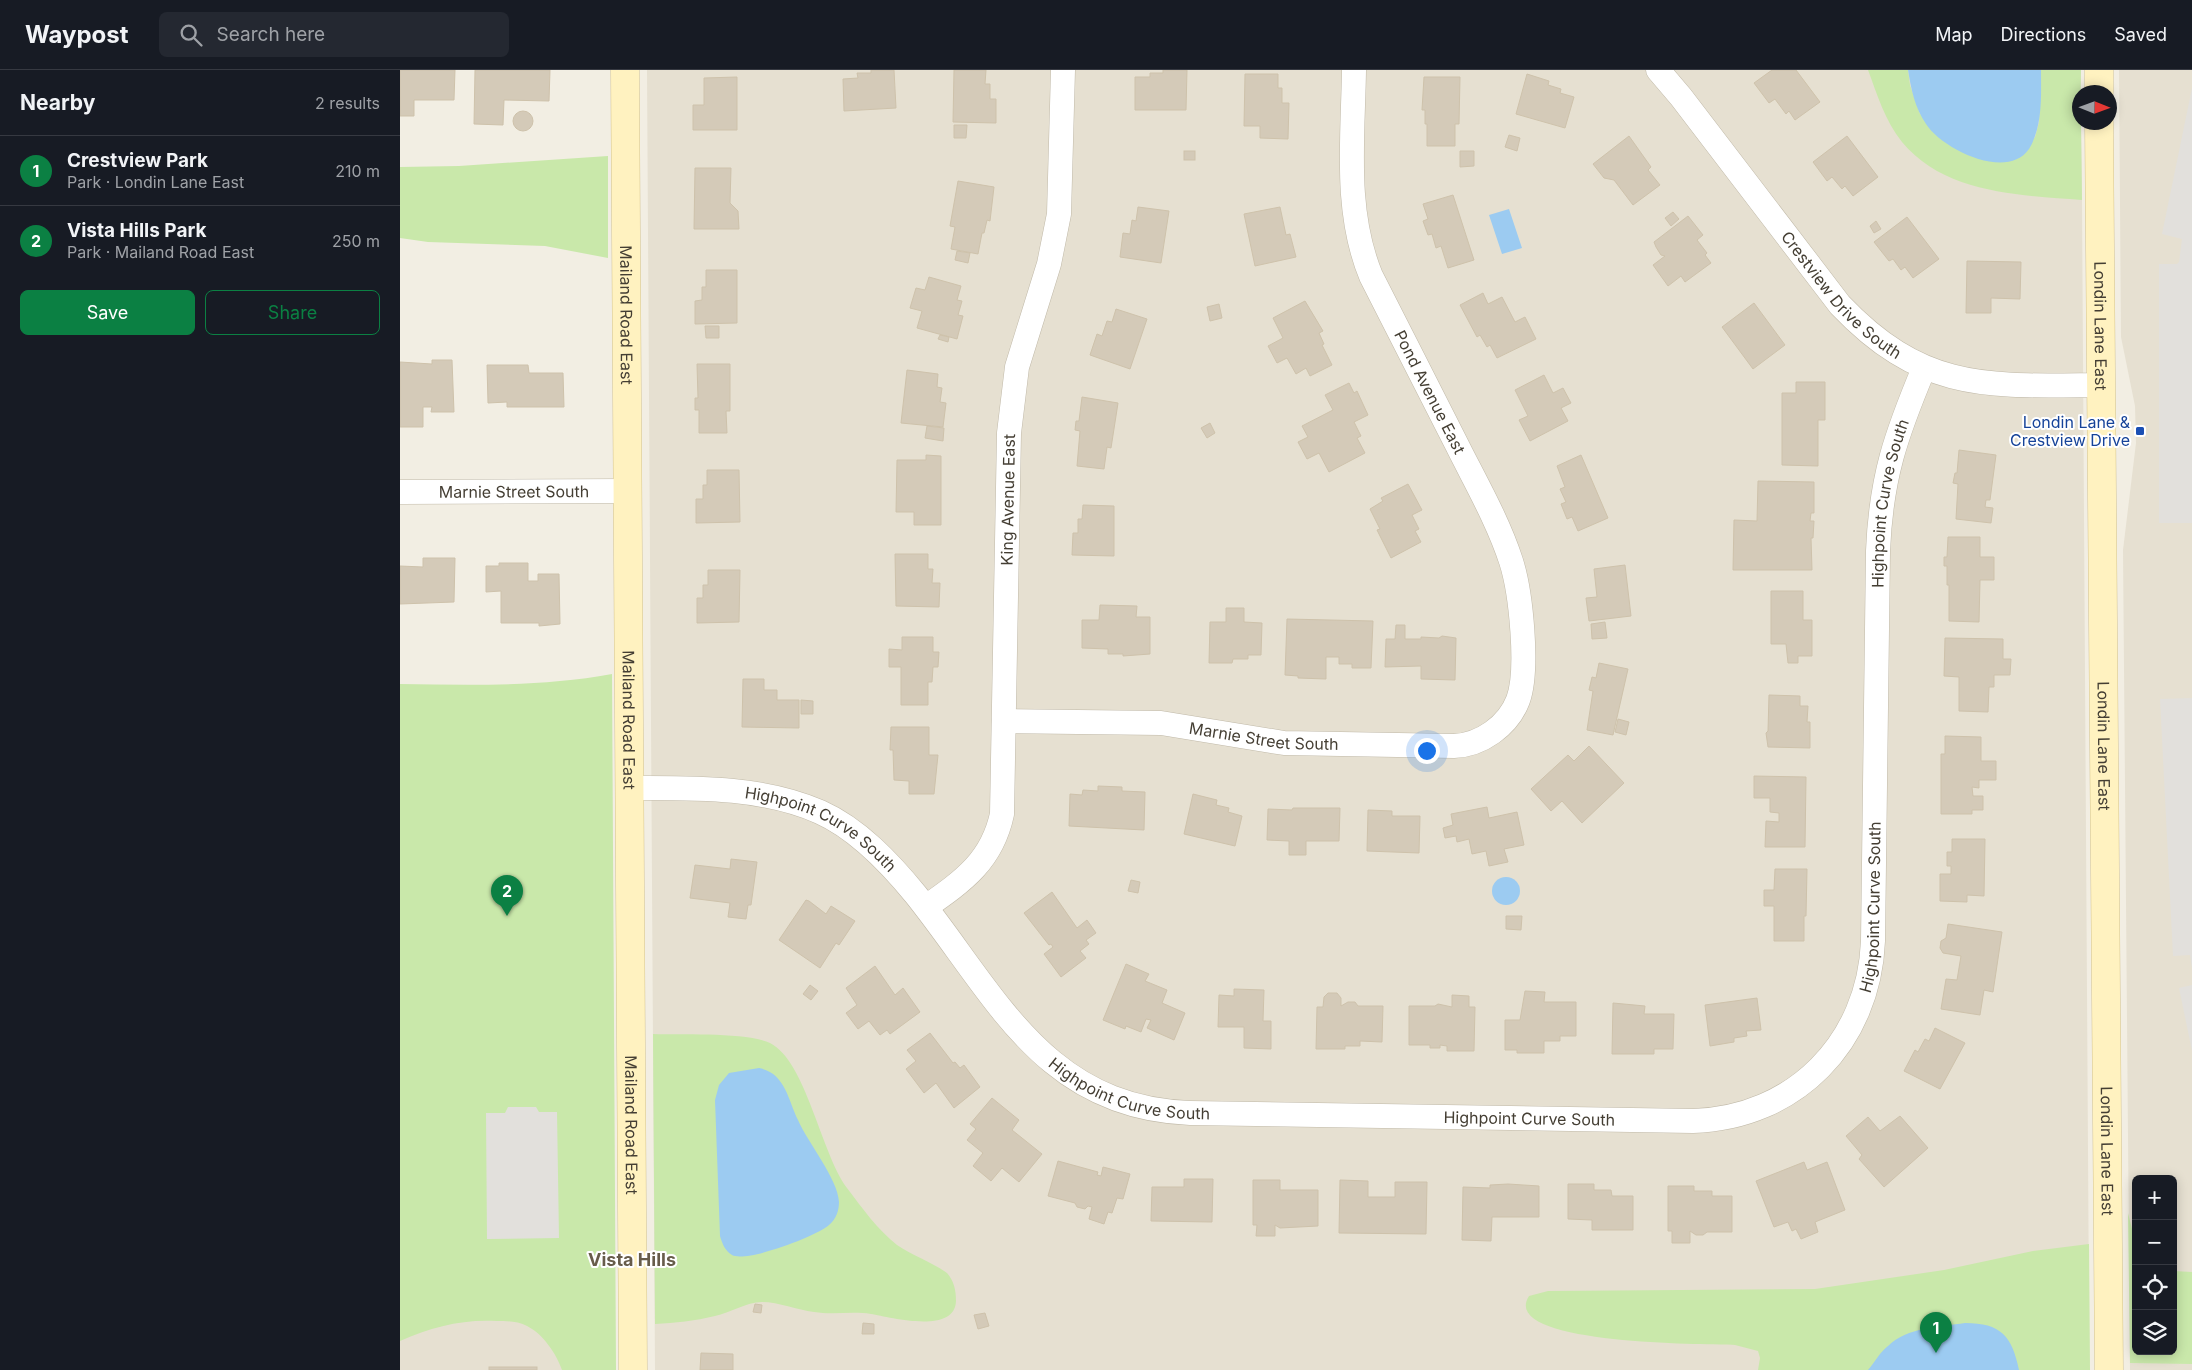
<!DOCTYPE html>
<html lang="en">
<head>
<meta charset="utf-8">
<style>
	body { margin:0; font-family:Inter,sans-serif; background:#242831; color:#f1f3f6 }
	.controls { position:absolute; right:15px; bottom:15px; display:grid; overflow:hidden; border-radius:8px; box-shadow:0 2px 12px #0003 }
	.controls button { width:45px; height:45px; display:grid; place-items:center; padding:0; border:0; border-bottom:1px solid #363941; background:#171b24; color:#f1f3f6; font:25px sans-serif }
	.compass { position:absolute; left:1672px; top:15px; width:45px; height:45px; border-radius:50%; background:#171b24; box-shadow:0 2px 12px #0003; rotate:91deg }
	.you { position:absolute; left:1026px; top:680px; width:18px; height:18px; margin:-12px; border:4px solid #fff; border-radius:50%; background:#1a73e8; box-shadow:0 0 0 8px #1a73e833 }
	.badge { display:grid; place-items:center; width:32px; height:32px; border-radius:50%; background:#0b8043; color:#fff; font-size:16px; font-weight:700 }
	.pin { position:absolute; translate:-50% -41px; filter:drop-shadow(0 1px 2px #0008) }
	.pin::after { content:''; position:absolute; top:26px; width:18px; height:15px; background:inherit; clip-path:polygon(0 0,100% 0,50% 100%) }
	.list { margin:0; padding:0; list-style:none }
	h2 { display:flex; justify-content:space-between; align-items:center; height:65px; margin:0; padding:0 20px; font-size:21px }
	h2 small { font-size:16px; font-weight:400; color:#9ea1a6 }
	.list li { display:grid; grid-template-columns:32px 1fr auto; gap:15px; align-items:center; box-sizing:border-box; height:70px; padding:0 20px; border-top:1px solid #363941 }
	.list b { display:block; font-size:19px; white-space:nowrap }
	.list p { margin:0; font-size:16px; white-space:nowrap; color:#9ea1a6 }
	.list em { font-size:16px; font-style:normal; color:#9ea1a6 }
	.actions { display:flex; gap:10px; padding:15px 20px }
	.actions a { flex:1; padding:11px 0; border:1px solid #0b8043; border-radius:8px; text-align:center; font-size:18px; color:#0b8043 }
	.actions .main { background:#0b8043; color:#fff }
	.icon { flex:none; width:28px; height:28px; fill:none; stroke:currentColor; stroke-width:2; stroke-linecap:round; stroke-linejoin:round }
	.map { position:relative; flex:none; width:1792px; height:1300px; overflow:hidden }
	header { display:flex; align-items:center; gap:30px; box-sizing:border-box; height:70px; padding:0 25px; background:#171b24; border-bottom:1px solid #363941 }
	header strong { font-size:24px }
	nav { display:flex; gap:28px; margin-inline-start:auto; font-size:18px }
	.search { width:350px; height:45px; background:#242831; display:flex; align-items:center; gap:12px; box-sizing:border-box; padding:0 18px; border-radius:8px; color:#9ea1a6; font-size:19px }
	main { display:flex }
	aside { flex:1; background:#171b24 }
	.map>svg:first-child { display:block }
	.residential { fill:#e6e0d1; fill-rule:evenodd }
	.green { fill:#c9e8aa }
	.parking { fill:#e2e0dc }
	.water { fill:#9ccbf1 }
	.building { fill:#d4cab8; stroke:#cec2ab }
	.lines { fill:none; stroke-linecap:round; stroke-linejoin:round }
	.street-casing { stroke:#c0b9a8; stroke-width:25 }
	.secondary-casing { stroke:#d4c491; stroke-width:29 }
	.street { stroke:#fff; stroke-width:24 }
	.secondary { stroke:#fff2c0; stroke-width:28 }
	.transit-dot { fill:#1a4fb4; stroke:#fff; stroke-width:2 }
	.labels { text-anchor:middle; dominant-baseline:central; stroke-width:4; stroke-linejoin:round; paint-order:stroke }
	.street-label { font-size:16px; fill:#443e33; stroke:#fff }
	.transit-label { font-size:16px; fill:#164399; stroke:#fff; text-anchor:end }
	.neighbourhood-label { font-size:18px; font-weight:bold; fill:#675c4a; stroke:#fff }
</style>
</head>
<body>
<header>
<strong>Waypost</strong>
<div class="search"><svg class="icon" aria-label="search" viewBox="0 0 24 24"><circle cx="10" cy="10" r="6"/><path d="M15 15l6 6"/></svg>Search here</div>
<nav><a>Map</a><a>Directions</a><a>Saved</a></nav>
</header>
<main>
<aside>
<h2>Nearby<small>2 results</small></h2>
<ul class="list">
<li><span class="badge">1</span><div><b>Crestview Park</b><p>Park · Londin Lane East</p></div><em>210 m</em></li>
<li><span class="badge">2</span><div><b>Vista Hills Park</b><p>Park · Mailand Road East</p></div><em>250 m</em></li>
</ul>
<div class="actions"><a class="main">Save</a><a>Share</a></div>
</aside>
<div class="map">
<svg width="1792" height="1300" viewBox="0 0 1792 1300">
	<rect width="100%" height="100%" fill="#f2eee3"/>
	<g class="residential">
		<path d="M247 0H1681L1680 52 1681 53 1682 130 1689 1238 1369 1300H255Z"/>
		<path d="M1719 0H1792V1300H1730L1723 480 1736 373 1735 336 1721 267ZM1736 1109H1773V1281H1736Z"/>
		<path d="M0 1189 216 1300H0Z"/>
	</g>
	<g class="green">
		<path d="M1468 0H1508L1510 15 1520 44 1598 91 1616 89 1635 67 1639 52 1641 0H1681L1680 52 1681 53 1682 130C1620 125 1545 124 1502 72 1485 51 1477 24 1468 0Z"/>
		<path d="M208 86V188L145 176 28 172 0 168V97L59 96Z"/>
		<path d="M212 604 216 1300H162C156 1283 143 1264 127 1256 118 1251 106 1251 97 1251 62 1249 32 1257 0 1271V614C71 615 141 617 212 604Z"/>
		<path d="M253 964C282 965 346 962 370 973 406 991 421 1083 447 1118 462 1138 478 1160 497 1175 513 1186 532 1192 547 1203 554 1211 556 1220 556 1231 555 1265 489 1247 471 1244 453 1241 433 1245 414 1242 397 1240 379 1232 362 1232 346 1232 330 1243 315 1246 295 1251 275 1253 255 1254Z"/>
		<path d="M1728 1143 1736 1175V1281H1773V1201L1792 1202V1294L1730 1293Z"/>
		<path d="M1689 1174 1690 1300H1358L1360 1288 1358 1281 1335 1275C1313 1274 1097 1276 1129 1226L1148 1221 1415 1219 1544 1200 1633 1181Z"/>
	</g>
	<g class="parking">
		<path d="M1792 18V453H1759V194H1777L1779 192 1782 169 1762 164Z"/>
		<path d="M1792 628V898L1790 885 1773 886 1760 629Z"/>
		<path d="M1792 915V981L1779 918Z"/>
		<path d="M108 1037H136L139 1042H157L159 1168 87 1169 86 1043H105Z"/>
	</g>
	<g class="water">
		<path d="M1508 0H1641C1641 26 1643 56 1629 79 1607 111 1542 79 1526 54 1515 38 1511 19 1508 0Z"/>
		<path d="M1109 139 1122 178 1102 184 1089 145Z"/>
		<circle cx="1106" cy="821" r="14"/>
		<path d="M359 998C385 1003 388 1029 398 1050 408 1073 438 1109 439 1132 439 1141 436 1149 429 1155 417 1166 346 1193 332 1185 325 1181 322 1173 320 1166L315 1030 319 1015 329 1003Z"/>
		<path d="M1565 1253C1601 1253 1612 1266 1619 1300H1468C1475 1292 1480 1282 1488 1276 1507 1257 1540 1257 1565 1253Z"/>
	</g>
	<g class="building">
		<path d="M0 0H55L54 30H14V46H0Z"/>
		<path d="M75 0H150L149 31 104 30 103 55 74 54Z"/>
		<path d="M471 0H494L496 38 444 41 443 9 458 8 457 3H471Z"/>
		<path d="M554 0H586L585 14H590V29H596V53L553 52Z"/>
		<path d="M763 0H787L786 40H735V7H750V3H763Z"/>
		<path d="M1372 0H1396L1420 32 1395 50 1389 41 1386 44 1375 29 1369 33 1354 13Z"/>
		<path d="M845 4H878V18H882V33H889L888 69 860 68V56H844Z"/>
		<path d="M1127 4 1149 11 1148 15 1161 19 1160 23 1174 27 1165 58 1116 44Z"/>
		<path d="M337 7V60H293V35H304V8Z"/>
		<path d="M1024 7H1060L1059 54H1055V76H1027V54H1025V40H1022Z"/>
		<circle cx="123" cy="51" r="10"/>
		<path d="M554 55H567L566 68H554Z"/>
		<path d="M1109 65 1120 68 1117 81 1105 77Z"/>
		<path d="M1229 66 1251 97 1248 100 1260 115 1233 135 1214 110 1204 108 1193 94Z"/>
		<path d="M1447 66 1478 107 1453 126 1445 116 1442 119 1432 107 1427 111 1413 92Z"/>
		<rect x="784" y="81" width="11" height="9"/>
		<path d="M1060 81H1074V96L1060 97Z"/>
		<path d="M295 98H331L330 133 338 141 339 159H294Z"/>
		<path d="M558 111 594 117 590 151 587 150 584 163H582L578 184 551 179 555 157 550 156Z"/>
		<path d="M1053 125 1074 190 1048 198 1041 176 1036 178 1032 164 1028 165 1023 151 1028 149 1023 134Z"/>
		<path d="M738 137 769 141 761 193 720 187 723 163 730 164 732 150 736 151Z"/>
		<path d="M880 137 886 165 890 164 896 187 855 196 844 144Z"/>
		<path d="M1273 142 1279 149 1271 156 1265 148Z"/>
		<path d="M1288 146 1303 165 1297 170 1307 183 1305 185 1311 193 1285 212 1281 206 1268 216 1253 195 1265 186 1261 185 1256 177 1254 172Z"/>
		<path d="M1507 147 1539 189 1513 208 1505 197 1501 200 1493 189 1489 191 1474 172Z"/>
		<path d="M1476 151 1481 159 1474 163 1470 156Z"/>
		<path d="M557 181 570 183 568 193 555 190Z"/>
		<path d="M1567 191 1621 192 1620 229 1591 228V243H1566Z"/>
		<path d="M306 200H337V253L295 254V231L302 230V217H306Z"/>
		<path d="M529 207 561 216 557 230 562 231 558 245 563 246 557 269 517 258 522 241 510 238 516 218 525 220Z"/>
		<path d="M1083 223 1088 234 1102 227 1115 252 1125 247 1136 269 1097 288 1090 275 1087 277 1080 265 1077 267 1060 235Z"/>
		<path d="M905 231 923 261 919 263 924 274 922 275 932 295 910 306 906 298 896 304 887 288 877 293 868 276 883 268 873 248Z"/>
		<path d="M1354 233 1385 275 1353 299 1322 257Z"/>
		<path d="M819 234 822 248 810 251 807 237Z"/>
		<path d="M716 239 747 249 730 299 690 285 697 264 702 266 707 251 712 252Z"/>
		<path d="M305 256H319V268H306Z"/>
		<path d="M540 265 549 267 548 272 538 269Z"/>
		<path d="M32 290H52L54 342H31L32 337H23V357H0V292L32 294Z"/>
		<path d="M297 294H330V341H326L327 363H299V340H295V328H298Z"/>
		<path d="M87 295H128L129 303H163L164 337H107V332L88 333Z"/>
		<path d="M507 300 538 304 537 317 542 318 540 332 546 333 543 357 501 353Z"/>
		<path d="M1144 305 1153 323 1163 318 1171 333 1161 338 1168 351 1130 371 1119 350 1128 346 1115 320Z"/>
		<path d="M1396 312H1425V350H1418V396L1382 395V323H1396Z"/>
		<path d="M949 313 954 323 957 321 968 345 954 352 961 366 957 368 965 383 929 402 919 383 907 389 898 372 908 367 902 356 933 340 925 325Z"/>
		<path d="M682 327 718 333 711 378 707 377 704 399 677 396 680 361 675 360 676 351H679Z"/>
		<path d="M810 353 815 363 807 368 801 358Z"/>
		<path d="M527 356 544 358 543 371 525 368Z"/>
		<path d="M1559 380 1596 385 1590 430H1586L1585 437 1593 438 1591 453 1556 449 1558 414 1553 413 1555 403H1557Z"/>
		<path d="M526 385 541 386V455H514V442H496L497 390H526Z"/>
		<path d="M1181 385 1208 448 1178 461 1172 447 1167 449 1161 434 1166 432 1160 419 1165 417 1157 396Z"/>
		<path d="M307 400H339L340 452 296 453V429H303V415H307Z"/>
		<path d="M1358 411 1414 412V443H1411L1410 451H1414L1413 468H1411L1412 500H1333L1334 450 1357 451Z"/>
		<path d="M1008 414 1022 440 1012 445 1019 459 1015 461 1021 472 991 488 977 460 980 459 970 439 983 431 981 428Z"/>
		<path d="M683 435 714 436V486L672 485 673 463H678V449H682Z"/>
		<path d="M1548 467H1580V487H1594V510H1580L1579 552 1549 551V515H1547V496H1544V487H1547Z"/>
		<path d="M495 484H528V499H533L532 513H540L539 537 496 536Z"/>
		<path d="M23 488H55L54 532 0 534V496L23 497Z"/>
		<path d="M99 493H128V511H138V504H159L160 554 139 556V553H101V521L86 522V496H99Z"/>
		<path d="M1225 495 1231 546 1189 551 1186 528 1197 527 1194 499Z"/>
		<path d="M308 500H340L339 552 297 553V528H303V515H308Z"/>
		<path d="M1371 521H1403V550H1412V586H1398V593H1388L1386 574H1371Z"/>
		<path d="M700 535 737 536 736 547H750V584L723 586V584H708V579L682 578V550H699Z"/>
		<path d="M826 538H844V552L862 553 861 585H848V589H833L832 593H809L810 552H826Z"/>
		<path d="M887 549 973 551 971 598H952V594H939V587H926V609L898 608V606L885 605Z"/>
		<path d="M1205 552 1207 568 1192 569 1191 554Z"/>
		<path d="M996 555H1005V569H1021V567L1039 568 1042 566 1056 568 1055 610 1021 609V596L985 597 986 569H995Z"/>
		<path d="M502 567H533V582H539L538 597H533L532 612H528V635H501V597H489V579L502 580Z"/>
		<path d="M1545 568 1603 569V589H1611L1610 605H1594V617H1589L1588 642 1559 641V607L1544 606Z"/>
		<path d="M1199 593 1228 599 1213 665 1187 660 1193 621 1189 620 1192 607 1196 608Z"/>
		<path d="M343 609H364V620H377V630H399V658L342 657Z"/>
		<path d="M1369 625 1400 626V636H1408L1407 652H1410V678L1368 677 1366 663 1368 661Z"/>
		<path d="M401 630 413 631V644H401Z"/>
		<path d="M1218 649 1229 652 1226 665 1215 662Z"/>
		<path d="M491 657H529V685H538L534 724H509V711L494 710 493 680H490Z"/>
		<path d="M1545 666 1581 667V691H1596V710H1579V718L1572 717 1573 726H1583V740H1572V744H1541V684H1545Z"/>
		<path d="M1189 676 1224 713 1182 753 1162 731 1151 741 1131 719 1168 685 1174 691Z"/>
		<path d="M1354 706 1406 707 1405 777H1365L1366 751 1379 752V743L1370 742V728H1354Z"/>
		<path d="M698 716 722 717V721L745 722 744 760 669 756 670 724 682 725 683 720 698 721Z"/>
		<path d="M793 724 817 730 816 735 829 738 828 742 842 746 835 776 784 764Z"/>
		<path d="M1087 737 1089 748 1117 742 1124 775 1104 779 1108 792 1089 796 1086 781 1072 784 1069 769 1057 772 1056 766 1045 768 1043 758 1053 755 1051 744Z"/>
		<path d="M893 738H940L939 771H906V785H889V771L867 770 868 739 892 740Z"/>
		<path d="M968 740 992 741V746H1020L1019 783 967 781Z"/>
		<path d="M1552 769H1585L1584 826 1567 825V832L1540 831V804H1551V796H1547V782H1552Z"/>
		<path d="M331 789 357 792 351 835H348L346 849 328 847 330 833 290 828 295 795 330 799Z"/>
		<path d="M1375 799H1407L1406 846H1404V871H1374V836H1364V820H1374Z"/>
		<path d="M731 810 740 812 738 823 728 821Z"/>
		<path d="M652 822 677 858 687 850 696 863 686 870 689 874 680 881 686 888 661 907 644 884 653 877 651 874 649 875 624 843Z"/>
		<path d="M406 830 409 831 426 844 431 836 455 851 439 875 436 873 420 898 379 870Z"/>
		<path d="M1106 846H1122L1121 860 1106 859Z"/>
		<path d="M1548 854 1602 862 1593 922 1584 920 1580 945 1541 939 1546 909 1557 910 1561 886 1543 883 1540 878 1541 871 1546 868Z"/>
		<path d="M726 894 749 904 745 911 767 920 762 933 785 943 774 970 747 958 751 950 746 949 741 962 726 956 725 959 703 950Z"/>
		<path d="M475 896 495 925 503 918 520 942 490 964 487 960 480 965 469 951 458 959 446 943 457 935 446 918Z"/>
		<path d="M410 915 418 921 411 930 403 924Z"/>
		<path d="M834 919 864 920 863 951H871V979L844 978V957H818L819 925 834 926Z"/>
		<path d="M1125 921 1145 922 1144 932H1176V966H1160V971H1144V983H1117V980H1105V950H1120Z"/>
		<path d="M928 923H937L941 928V936L948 932H955L958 936H983L982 972 960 971V976H945V979H916L917 937H923L924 927Z"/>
		<path d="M1052 925 1069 926V937H1075L1074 981H1047V976L1040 975V978H1030V975H1009V936H1035L1038 934 1052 937Z"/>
		<path d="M1357 928 1361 960 1346 961 1347 966 1334 968V972L1310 976 1305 935Z"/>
		<path d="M1213 933 1245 936 1244 944H1274L1273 979H1254V984H1212Z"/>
		<path d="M1535 958 1565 973 1540 1019 1504 1001 1515 980 1518 982 1525 969 1529 971Z"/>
		<path d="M530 963 553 993 555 992 560 998 564 995 580 1017 554 1038 536 1013 524 1023 506 999 516 991 507 980Z"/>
		<path d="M592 1028 619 1050 612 1060 642 1084 619 1112 602 1098 591 1111 573 1096 583 1083 567 1070 576 1059 570 1054Z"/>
		<path d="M1500 1046 1528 1078 1484 1117 1459 1089 1462 1085 1446 1066 1468 1047 1480 1061Z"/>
		<path d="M658 1091 698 1102 697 1105 701 1106 703 1097 730 1104 723 1129 717 1128 712 1143 708 1142 704 1154 689 1149 692 1137 688 1136 685 1139 677 1137 675 1133 648 1126Z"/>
		<path d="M1404 1092 1407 1100 1427 1092 1445 1140 1415 1152 1418 1162 1401 1169 1396 1159 1392 1161 1388 1152 1374 1157 1356 1111Z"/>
		<path d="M784 1109H813L812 1152 751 1151 752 1117H784Z"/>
		<path d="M853 1110H880V1120H918V1156L880 1158 875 1155V1166H856L857 1155H853Z"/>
		<path d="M940 1110 968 1111V1127H995V1112H1027L1026 1164 939 1163Z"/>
		<path d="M1108 1114 1139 1116V1147H1092L1091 1171 1062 1170 1063 1117 1090 1118V1115Z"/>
		<path d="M1168 1114H1194V1120H1211L1212 1126H1233V1160H1192V1150L1168 1149Z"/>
		<path d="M1268 1116H1294V1121H1312V1126H1332V1162H1307L1303 1165H1296L1290 1161V1173H1272V1161H1268Z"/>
		<path d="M355 1234 362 1235 361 1243 353 1242Z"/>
		<path d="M585 1243 589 1256 578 1259 574 1245Z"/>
		<path d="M463 1253 474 1254V1264H462Z"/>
		<path d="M301 1283 333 1284V1300H300Z"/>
		<rect x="89" y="1297" width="48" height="3"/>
	</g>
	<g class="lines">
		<defs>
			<g id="street">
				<path id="s1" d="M1258 0 1281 27 1440 235C1524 323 1589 316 1701 315"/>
				<path id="s2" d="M0 422 228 421"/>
				<path id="s3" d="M604 651 761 653 884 673 1054 676C1081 675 1108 656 1118 630 1129 600 1121 522 1111 491 1098 451 1076 413 1057 375 1028 319 1000 262 971 206 944 141 953 69 954 0"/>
				<path id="s4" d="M230 718C293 718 361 716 420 742 458 759 490 793 516 825 596 925 644 1038 790 1043L1293 1051C1395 1048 1469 972 1473 871L1478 481C1481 407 1496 365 1524 298"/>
				<path id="s5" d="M526 837C563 811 592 791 602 744L609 363 617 297 649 194 659 144 663 0"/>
			</g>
			<g id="secondary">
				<path id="s6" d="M225 0 233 1300"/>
				<path d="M1699 0V22"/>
				<path id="s7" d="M1699 52 1709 1300"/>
			</g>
		</defs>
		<use href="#street" class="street-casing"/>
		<use href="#secondary" class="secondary-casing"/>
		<use href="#street" class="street"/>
		<use href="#secondary" class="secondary"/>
	</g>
	<rect class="transit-dot" x="1735" y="356" width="10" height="10" rx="2.5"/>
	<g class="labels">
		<g class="street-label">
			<text stroke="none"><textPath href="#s1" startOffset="291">Crestview Drive South</textPath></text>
			<text stroke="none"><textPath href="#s6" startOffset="245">Mailand Road East</textPath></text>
			<text stroke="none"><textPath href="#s7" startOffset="204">Londin Lane East</textPath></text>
			<text transform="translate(1030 322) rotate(63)">Pond Avenue East</text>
			<text stroke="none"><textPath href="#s2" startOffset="114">Marnie Street South</textPath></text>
			<text stroke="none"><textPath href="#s5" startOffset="438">King Avenue East</textPath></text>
			<text stroke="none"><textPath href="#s4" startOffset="1910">Highpoint Curve South</textPath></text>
			<text stroke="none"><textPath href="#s6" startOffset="650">Mailand Road East</textPath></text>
			<text stroke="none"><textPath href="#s3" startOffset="261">Marnie Street South</textPath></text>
			<text stroke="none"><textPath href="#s7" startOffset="624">Londin Lane East</textPath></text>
			<text stroke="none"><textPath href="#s4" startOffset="201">Highpoint Curve South</textPath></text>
			<text stroke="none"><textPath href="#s4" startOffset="1505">Highpoint Curve South</textPath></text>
			<text stroke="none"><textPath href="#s4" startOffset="621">Highpoint Curve South</textPath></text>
			<text stroke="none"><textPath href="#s4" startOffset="1026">Highpoint Curve South</textPath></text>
			<text stroke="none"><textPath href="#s6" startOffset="1055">Mailand Road East</textPath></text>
			<text stroke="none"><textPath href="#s7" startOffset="1029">Londin Lane East</textPath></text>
		</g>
		<g class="transit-label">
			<text x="1730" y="352">Londin Lane &amp;<tspan x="1730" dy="18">Crestview Drive</tspan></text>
		</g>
		<g class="neighbourhood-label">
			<text x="232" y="1189">Vista Hills</text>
		</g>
	</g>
</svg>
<div class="controls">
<button>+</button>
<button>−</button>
<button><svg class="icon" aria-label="locate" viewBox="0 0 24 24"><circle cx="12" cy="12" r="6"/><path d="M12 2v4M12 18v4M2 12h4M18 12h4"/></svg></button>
<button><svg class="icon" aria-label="layers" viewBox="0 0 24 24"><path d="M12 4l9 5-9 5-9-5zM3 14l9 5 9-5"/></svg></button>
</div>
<svg class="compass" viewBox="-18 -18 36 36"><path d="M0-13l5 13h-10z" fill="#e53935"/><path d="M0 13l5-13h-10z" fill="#9ea1a6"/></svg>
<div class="you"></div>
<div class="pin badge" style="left:1536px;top:1283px">1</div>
<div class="pin badge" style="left:107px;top:846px">2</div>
</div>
</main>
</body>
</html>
